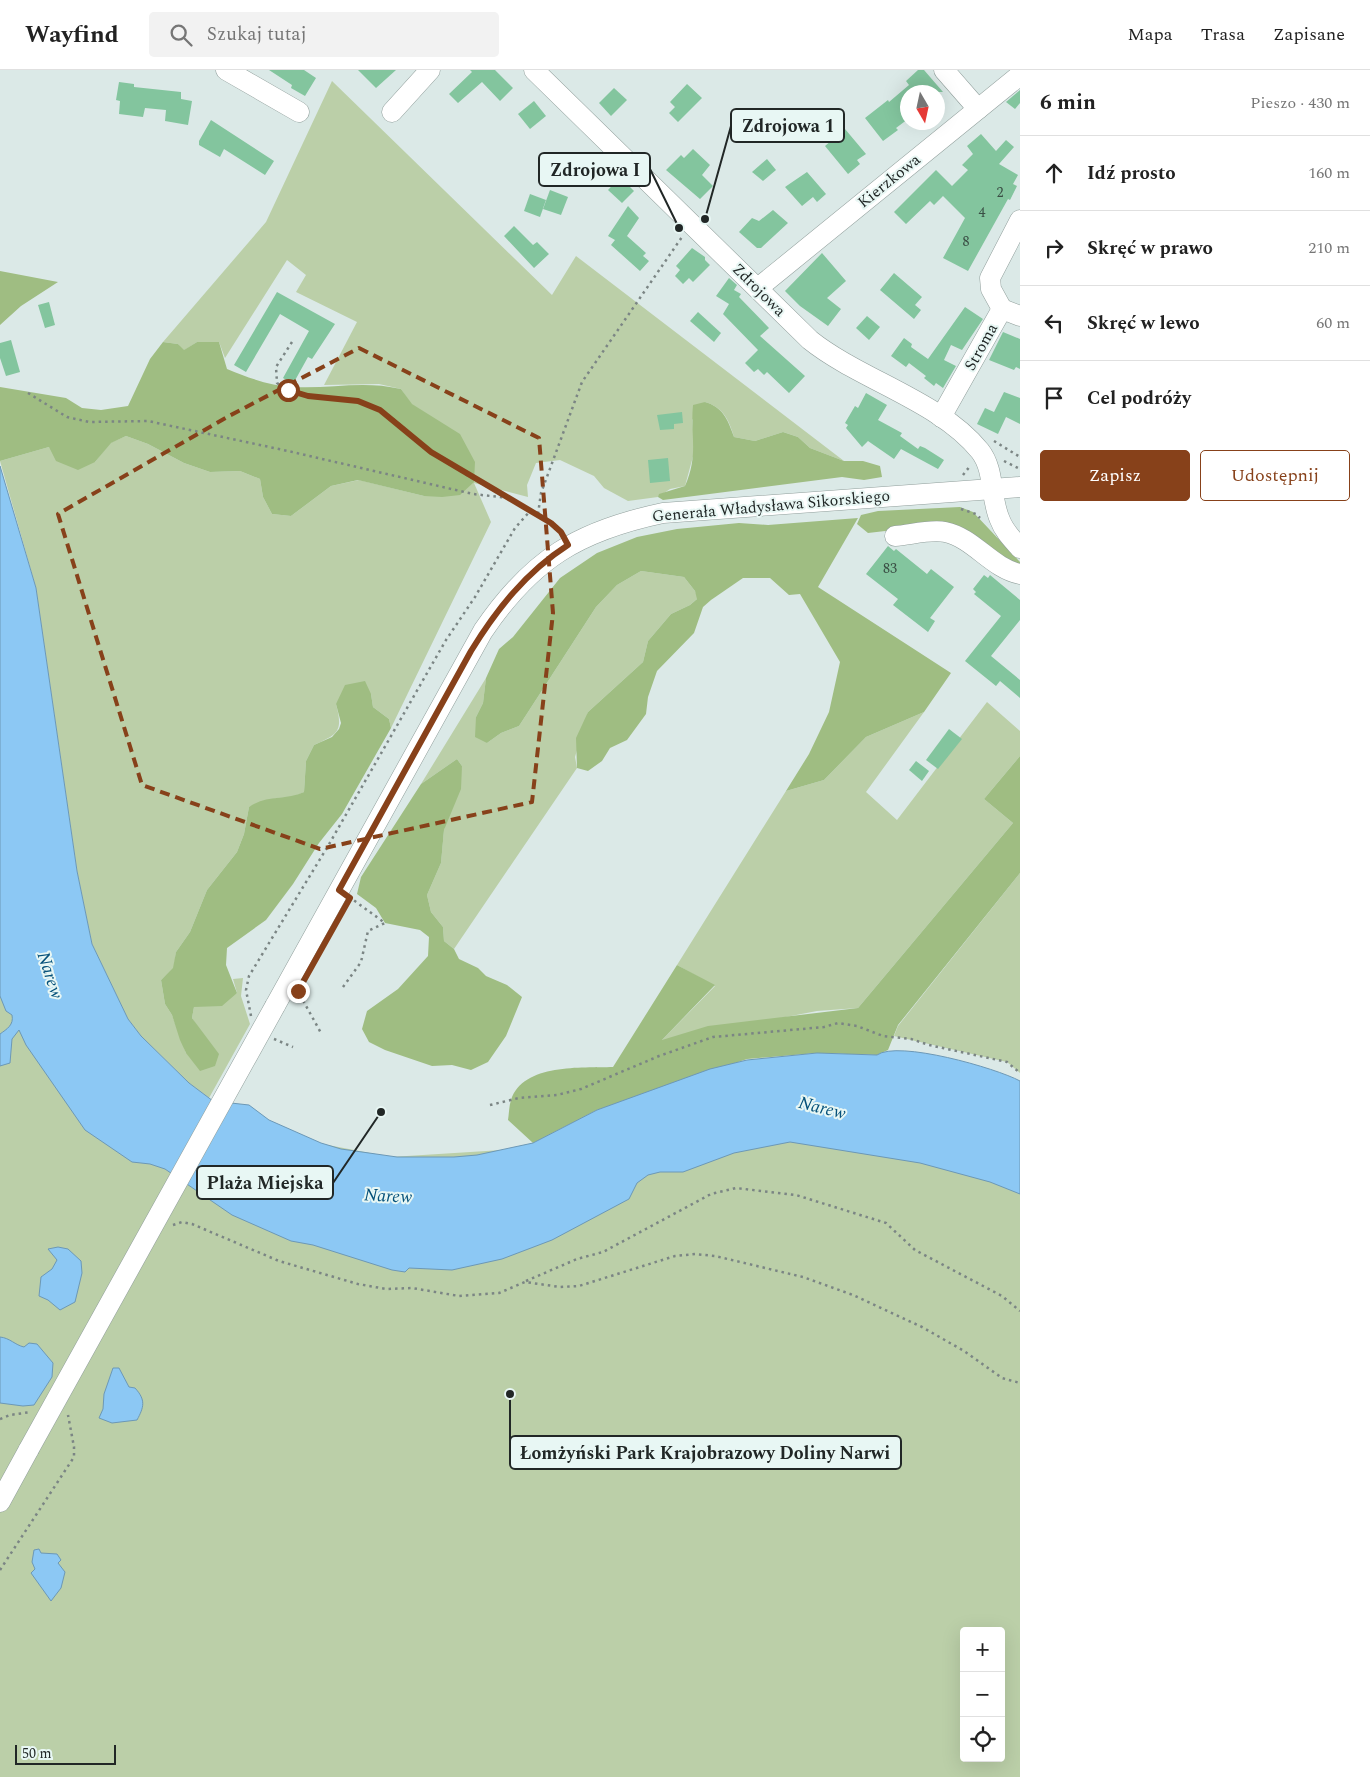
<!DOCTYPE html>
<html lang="pl">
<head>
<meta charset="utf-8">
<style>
	body { margin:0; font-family:Spectral,serif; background:#f2f2f2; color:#222 }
	.controls { position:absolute; right:15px; bottom:15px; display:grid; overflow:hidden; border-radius:5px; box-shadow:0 5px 20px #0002 }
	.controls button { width:45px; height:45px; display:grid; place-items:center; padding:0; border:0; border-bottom:1px solid #e0e0e0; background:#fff; color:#222; font:25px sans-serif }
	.compass { position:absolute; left:900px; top:15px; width:45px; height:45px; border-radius:50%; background:#fff; box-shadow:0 5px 20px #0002; rotate:171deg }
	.scale { position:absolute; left:15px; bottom:12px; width:101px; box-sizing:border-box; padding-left:5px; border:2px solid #212726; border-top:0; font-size:14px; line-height:18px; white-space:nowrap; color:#212726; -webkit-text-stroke:4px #e8f7f4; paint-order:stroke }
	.stop { position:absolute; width:15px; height:15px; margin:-11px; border:4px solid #87411a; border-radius:50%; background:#fff }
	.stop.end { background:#87411a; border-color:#fff; box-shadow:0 1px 5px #0008 }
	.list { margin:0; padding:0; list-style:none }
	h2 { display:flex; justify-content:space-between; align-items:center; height:65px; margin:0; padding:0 20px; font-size:21px }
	h2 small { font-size:16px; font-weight:400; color:#767676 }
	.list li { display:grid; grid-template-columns:32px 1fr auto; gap:15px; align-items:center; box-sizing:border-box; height:75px; padding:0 20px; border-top:1px solid #e0e0e0 }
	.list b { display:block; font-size:19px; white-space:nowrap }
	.list em { font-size:16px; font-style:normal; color:#767676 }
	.actions { display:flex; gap:10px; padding:15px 20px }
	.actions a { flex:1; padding:11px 0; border:1px solid #87411a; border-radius:5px; text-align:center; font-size:18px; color:#87411a }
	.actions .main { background:#87411a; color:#fff }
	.icon { flex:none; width:28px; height:28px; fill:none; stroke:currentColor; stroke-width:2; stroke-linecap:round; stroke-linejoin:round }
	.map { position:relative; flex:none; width:1020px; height:1707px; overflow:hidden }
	header { display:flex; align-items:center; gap:30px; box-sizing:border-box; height:70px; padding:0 25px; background:#fff; border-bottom:1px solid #e0e0e0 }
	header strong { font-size:24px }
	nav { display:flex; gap:28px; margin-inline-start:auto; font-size:18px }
	.search { width:350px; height:45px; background:#f2f2f2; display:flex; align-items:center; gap:12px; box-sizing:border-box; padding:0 18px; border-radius:5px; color:#767676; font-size:19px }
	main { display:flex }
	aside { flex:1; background:#fff }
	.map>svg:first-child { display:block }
	.green { fill:#bbcfa8; fill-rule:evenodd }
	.forest { fill:#9fbd82 }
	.water { fill:#8cc8f4; stroke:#6c98b6 }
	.building { fill:#83c59e }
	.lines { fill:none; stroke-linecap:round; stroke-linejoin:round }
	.minor-casing { stroke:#909e9b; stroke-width:21 }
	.path { stroke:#7b8584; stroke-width:2.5; stroke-dasharray:2.5 4; stroke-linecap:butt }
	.minor { stroke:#fff; stroke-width:20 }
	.minor-bridge-casing { stroke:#909e9b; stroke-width:21; stroke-linecap:butt }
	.minor-bridge { stroke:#fff; stroke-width:20 }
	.route { stroke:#87411a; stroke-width:6 }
	.marked { fill:none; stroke:#87411a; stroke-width:4; stroke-dasharray:10 6; stroke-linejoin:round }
	.labels { text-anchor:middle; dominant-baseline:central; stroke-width:4; stroke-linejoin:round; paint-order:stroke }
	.number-label { font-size:14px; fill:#3a4e44 }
	.street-label { font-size:16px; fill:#212726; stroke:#e8f7f4 }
	.water-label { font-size:18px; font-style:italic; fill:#05517a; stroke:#e8f7f4 }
	.leader { fill:none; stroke:#212726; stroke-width:2 }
	.callout-dot { fill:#212726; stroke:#e8f7f4; stroke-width:2 }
	.callout { fill:#e8f7f4; stroke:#212726; stroke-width:2 }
	.callout-label { font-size:18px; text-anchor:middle; font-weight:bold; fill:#212726 }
</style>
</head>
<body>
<header>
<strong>Wayfind</strong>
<div class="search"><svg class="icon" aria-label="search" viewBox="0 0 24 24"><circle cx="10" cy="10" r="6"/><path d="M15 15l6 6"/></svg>Szukaj tutaj</div>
<nav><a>Mapa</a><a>Trasa</a><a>Zapisane</a></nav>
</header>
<main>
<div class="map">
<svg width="1020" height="1707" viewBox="0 0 1020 1707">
	<rect width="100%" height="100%" fill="#dbe9e7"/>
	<g class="green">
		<path d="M332 11 552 225 576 186 844 391 810 378 798 367 783 362 755 371 734 367C729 350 723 337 705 332L692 350 695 379 685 416 670 419 658 427 628 431 604 418 594 406 560 390 536 393 527 415 528 427 474 413 491 452 391 658 389 649 373 637 371 624 336 634C343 661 339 664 314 675L306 691 304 722 293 727 277 728 249 737 244 764 237 782 207 820 190 862 176 882 174 898 161 910 165 934 172 945 186 983 202 964 192 948 194 937 237 923 233 909 243 908 241 926 250 954 209 1028 189 1013 141 966 128 949 92 874 77 801 36 518 0 391 49 377 95 392 110 373 126 366 148 374 184 393 210 402 240 401 260 409 263 427 272 444 291 446 331 416 359 410 424 426 433 348 411 334 401 319 379 314 324 315 357 252 296 222 306 205 287 190 225 288 219 272H197L183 281 178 274 163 272 266 152Z"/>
		<path d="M0 492 68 877 142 994 254 1061 391 1087 550 1077 804 1021 1020 1070V1707H0ZM964 1561H1001V1688H964Z"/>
		<path d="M641 501 684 507 695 521 698 528 690 535 671 544 648 571 643 592 588 642 575 687 577 698 454 879 444 871 443 857 431 842 427 825 441 793 444 760 462 696 457 689 421 714 486 608 483 633 476 647 487 673 501 663 519 656 596 537 617 515Z"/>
		<path d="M987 632 1020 661V686L984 729 1013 753 858 938 817 941 661 971 715 916 677 895 786 721 824 710 866 667 924 642 866 722 897 750Z"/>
		<path d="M1020 803V1003L1007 992 894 966 898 956Z"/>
	</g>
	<g class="forest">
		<path d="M0 201 58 212 21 236 0 255Z"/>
		<path d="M163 272 178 274 184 280 197 272H219L227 299C249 308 270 316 294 317 331 319 363 310 401 319L412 334 460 364 475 392 474 412 460 425 442 427 424 426 358 410 331 416 291 446 272 444 263 427 260 409 240 401 210 402 184 393 148 374 126 366 111 373 95 392 78 400 56 391 49 377 0 391V317L66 328 82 338 101 340 128 336 150 289Z"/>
		<path d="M705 332C723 337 728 350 734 367L755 371 783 362 798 367 810 378 844 391H863L880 396 882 407 864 410 842 407 663 430 658 427 659 424 685 416C699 384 690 366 693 335Z"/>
		<path d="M960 437 973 442 1020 492V498L911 458 868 463 857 454 861 445 878 441Z"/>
		<path d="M858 448 818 517 951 603 924 642 866 667 824 710 786 721 809 684 829 642 840 592 800 524 789 525 770 508H743L711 530 703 537 694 563 657 601 648 627 646 644 627 670 610 678 602 691 588 701 577 698 576 668 588 642 643 592 648 571 671 544 690 535 697 529 695 521 684 507 641 501 617 515 596 537 519 656 501 663 487 673 475 667 476 647 483 633 486 608 499 579 513 567 560 508 597 483 637 467 677 459 739 453 768 455Z"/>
		<path d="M365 611 371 624 373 637 389 649 391 658 342 744 319 773 293 814 266 850 227 878 226 895 237 923 222 936 194 937 192 948 219 984 215 996 200 1001 186 983 180 970 172 945 165 934 161 910 173 898 176 882 190 862 207 820 237 782 244 764 249 737C267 724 285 731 304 722L306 691 314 675 332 667 339 659 341 653 336 634 345 615Z"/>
		<path d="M1020 686V803L898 955 888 980 877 985 817 983 747 989 597 1040 533 1073 508 1050C509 1044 509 1036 511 1030 523 993 582 998 613 997L677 895 715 915 662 970 708 956 858 938 1013 753 984 729Z"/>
		<path d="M457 689 462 696 461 719 444 760 441 793 427 825 431 842 443 857 444 871 454 879 459 889 478 898 486 906 507 915 522 927 506 966 488 992 471 1000 452 995 432 996 385 980 369 972 362 959 367 941 398 919 428 886 429 867 420 860 385 853 376 838 357 824 361 807 421 714Z"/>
	</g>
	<g class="water">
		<path d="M0 396 36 518 77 801 92 874 128 949 141 966 189 1013 213 1031 249 1035 269 1050 321 1073 341 1079 397 1087H454L477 1085 533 1073 597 1040 710 999 747 990 817 983 877 985C898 970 996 998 1020 1011V1124L990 1112 920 1093 790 1072 734 1083 683 1102H660L648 1105 637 1113 629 1129 552 1170 502 1189 452 1200 409 1198 405 1202 392 1200 313 1175 291 1171 232 1145 165 1099 150 1094 132 1092 85 1060 26 975 19 960 12 969 10 993 0 996V964C7 959 14 955 12 945L6 941 0 926Z"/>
		<path d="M58 1177 68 1179 81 1191 82 1203 75 1232 60 1240 48 1230 39 1226 41 1207 52 1199 57 1190 48 1179Z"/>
		<path d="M0 1267C10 1268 15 1275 24 1277L29 1273 37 1274 53 1293 52 1307 34 1335 23 1336 0 1333Z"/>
		<path d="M113 1298H119L129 1317 135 1318C146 1330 144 1337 137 1350L112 1353 99 1348 103 1339 104 1324Z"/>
		<path d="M39 1479 41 1483 57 1484 61 1490 58 1493 65 1502 61 1518 51 1531 31 1503 35 1499 32 1492 34 1480Z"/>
	</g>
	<g class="building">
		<path d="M269 0H304L316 8 305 26 291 18 292 15Z"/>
		<path d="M358 0H396L376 18Z"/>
		<path d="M470 0H495L513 18 500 31 482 12 458 33 449 24 472 2Z"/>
		<path d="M918 0H924L943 22H908V49L896 58 898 60 883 71 865 48 888 30 889 32 909 15 906 11Z"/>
		<path d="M119 12 134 14V17L181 22V29L192 31 188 55 165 51 166 40 145 38 143 47 119 44 120 31 116 30Z"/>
		<path d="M687 14 702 28 678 52 669 43 675 37 670 32Z"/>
		<path d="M614 18 627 30 611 46 599 33Z"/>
		<path d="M1020 20V33L1015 39 1006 32Z"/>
		<path d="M534 31 546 46 530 59 518 44Z"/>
		<path d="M211 50 274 91 265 105 224 79 220 87 199 75V71Z"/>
		<path d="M845 59 866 84 857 90 860 94 848 104 825 76Z"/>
		<path d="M981 64 996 81 1006 70 1014 77 999 94 1018 105 1013 114 1017 116 1010 130 1008 129 968 201 943 188 965 148 943 126 934 135 930 131 906 154 894 142 936 100 952 116 968 100 962 95 973 84 967 76Z"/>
		<path d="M693 79 710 95 702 105 713 116 700 129 666 100 681 85 684 88Z"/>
		<path d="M767 89 776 100 763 111 752 102Z"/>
		<path d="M807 102 826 124 817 132 813 127 802 136 785 117Z"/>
		<path d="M620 107 634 121 622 133 608 120Z"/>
		<path d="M550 120 568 127 561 145 543 139Z"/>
		<path d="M530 124 546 130 540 147 524 141Z"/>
		<path d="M628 136 639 148 627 166 646 183 643 186 649 191 640 201 611 175 615 170 608 166Z"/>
		<path d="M773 140 788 153 761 178H757L739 162 752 148 759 151Z"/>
		<path d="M514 156 533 175 537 172 549 184 534 198 504 166Z"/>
		<path d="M692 178 705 187V190L710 195 693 212 689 208 683 214 675 206 680 200 676 196Z"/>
		<path d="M822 183 846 211 827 228 841 239 828 256 800 236 785 221Z"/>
		<path d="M894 203 922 227 915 235 921 240 914 249 880 220Z"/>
		<path d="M729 208 737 215 734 220 741 224 739 227 769 258 760 266 805 306 789 323 767 302 764 305 758 299 754 302 745 293 758 280 723 244 729 234 716 226Z"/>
		<path d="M277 222 335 254 312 289 308 287 293 314 283 308 309 261 280 244 246 302 234 295Z"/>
		<path d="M49 232 55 255 45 258 38 235Z"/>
		<path d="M965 237 983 249 962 280 951 275 944 290 956 296 943 318 936 313 934 316 924 308 926 306 909 293 906 297 891 286 904 268 912 274 911 277 928 289Z"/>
		<path d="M698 242 721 263 714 272 690 251Z"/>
		<path d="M867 246 880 257 869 270 856 258Z"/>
		<path d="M1003 262 1020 269V299L1016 297 1014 300 989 290Z"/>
		<path d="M11 270 20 302 6 306 0 288V273Z"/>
		<path d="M1004 322 1020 328V354L1006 347 998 364 977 354 985 338 994 342Z"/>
		<path d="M866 323 887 335 878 350 902 363 900 366 918 379 920 376 925 378 944 390 938 399 901 379 894 389 868 371 862 377 846 358 848 355 845 353 855 336 858 338Z"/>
		<path d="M682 342 683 353 674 354V359L660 360 657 345Z"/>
		<path d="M668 388 670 411 650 413 648 390Z"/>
		<path d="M888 476 894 481 896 479 927 504 931 499 954 517 930 548 935 551 928 562 893 535 898 529 866 504Z"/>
		<path d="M984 505 988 508 990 505 1020 530V550L991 586 1020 610V628L1000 611 996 616 965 591 1001 546 974 524 976 522 973 519Z"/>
		<path d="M949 659 962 669 938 699 926 690Z"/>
		<path d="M916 691 929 701 922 711 909 700Z"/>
	</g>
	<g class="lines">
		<defs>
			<g id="minor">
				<path d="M226 0 299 42"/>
				<path d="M534 0 810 270C860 310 940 331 980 381 995 400 990 428 1000 450 1004 461 1012 469 1020 478"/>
				<path d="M944 0 978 39"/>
				<path d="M392 42 430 0"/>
				<path d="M758 218 1020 5"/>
				<path d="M1002 239 991 219 990 208 1020 150"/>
				<path d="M1002 239 1020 246"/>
				<path d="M941 347 1002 239"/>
				<path d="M895 466C910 465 930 459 945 462 974 468 991 498 1020 504"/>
				<path d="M275 936 483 561C532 489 578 461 663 443L1020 417"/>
				<path d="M0 1432 29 1379"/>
			</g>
		</defs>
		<use href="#minor" class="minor-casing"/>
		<g class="path">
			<path d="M292 272 276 297 277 313C308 333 347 322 380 340 399 351 413 368 431 381 454 399 481 413 507 427"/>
			<path d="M28 323 67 347 89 352 148 351 288 381 473 424 508 428 551 453 562 463"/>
			<path d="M994 371 1020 387"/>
			<path d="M1004 391 1020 399"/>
			<path d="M963 405 970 396"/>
			<path d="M961 439 976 444 980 448"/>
			<path d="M538 444 541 423 582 312 682 167"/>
			<path d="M343 917 361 892 368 861 385 853 352 829"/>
			<path d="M300 925 321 963"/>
			<path d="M251 946 246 920 249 906 328 776 446 570 475 527 515 458 531 440"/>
			<path d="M274 969 293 977"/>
			<path d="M490 1035 519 1028 557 1025 581 1019 659 986 713 967 824 957 838 953 857 956 883 966 911 969 929 975 1007 992 1020 1003"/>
			<path d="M173 1155 182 1152 192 1154 279 1191 358 1214 386 1219 412 1218 459 1226 499 1223 525 1212 560 1217 579 1216 675 1186 695 1184 715 1186 803 1207 853 1225 922 1257 964 1281 1002 1308 1020 1313"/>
			<path d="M526 1211 577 1189 603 1182 711 1124 736 1118 796 1125 886 1153 915 1180 1002 1226 1020 1241"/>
			<path d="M0 1349 10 1345 31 1342"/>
			<path d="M0 1500 74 1387V1377L68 1345"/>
		</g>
		<use href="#minor" class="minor"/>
		<defs>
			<path id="minor-bridge" d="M29 1379 275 936"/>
		</defs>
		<use href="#minor-bridge" class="minor-bridge-casing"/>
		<use href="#minor-bridge" class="minor-bridge"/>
	</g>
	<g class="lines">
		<path class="route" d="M288 320 308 326 358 331 380 340 431 382 551 453 561 462 568 475C526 502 497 539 471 581L339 820 350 828 298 921"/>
	</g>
	<path class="marked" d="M359 278 539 368 553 543 532 732 320 779 142 715 58 444 229 346Z"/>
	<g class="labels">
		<g class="number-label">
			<text x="1000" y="122">2</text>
			<text x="982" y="142">4</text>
			<text x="966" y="171">8</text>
			<text x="890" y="498">83</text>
		</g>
		<g class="street-label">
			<text transform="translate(889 111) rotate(-39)">Kierzkowa</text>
			<text transform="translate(759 220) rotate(45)">Zdrojowa</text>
			<text transform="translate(981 277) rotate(-61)">Stroma</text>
			<text transform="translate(771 436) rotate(-5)">Generała Władysława Sikorskiego</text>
		</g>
		<g class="water-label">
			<text transform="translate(50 905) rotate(72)">Narew</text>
			<text transform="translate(822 1038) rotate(14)">Narew</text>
			<text transform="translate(388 1126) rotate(3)">Narew</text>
		</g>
	</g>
	<path class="leader" d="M705 149L731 56M679 158L650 99M381 1042L333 1113M510 1324L510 1383"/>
	<g class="callout-dot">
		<circle cx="705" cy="149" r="5"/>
		<circle cx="679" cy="158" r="5"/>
		<circle cx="381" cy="1042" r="5"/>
		<circle cx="510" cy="1324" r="5"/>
	</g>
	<g class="callout">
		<rect x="731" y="39" width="113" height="33" rx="5"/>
		<rect x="539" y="83" width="111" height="33" rx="5"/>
		<rect x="197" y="1096" width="136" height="33" rx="5"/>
		<rect x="510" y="1366" width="391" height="33" rx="5"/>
	</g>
	<g class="callout-label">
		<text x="788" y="62">Zdrojowa 1</text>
		<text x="595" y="106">Zdrojowa I</text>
		<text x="265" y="1119">Plaża Miejska</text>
		<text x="705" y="1389">Łomżyński Park Krajobrazowy Doliny Narwi</text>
	</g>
</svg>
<div class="controls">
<button>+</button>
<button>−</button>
<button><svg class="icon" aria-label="locate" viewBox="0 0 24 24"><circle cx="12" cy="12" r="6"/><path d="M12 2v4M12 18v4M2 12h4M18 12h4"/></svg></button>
</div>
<svg class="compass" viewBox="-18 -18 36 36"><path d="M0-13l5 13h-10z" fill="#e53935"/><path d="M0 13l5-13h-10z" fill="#767676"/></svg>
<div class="scale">50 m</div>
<div class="stop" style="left:288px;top:320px"></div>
<div class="stop end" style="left:298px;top:921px"></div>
</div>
<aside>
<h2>6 min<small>Pieszo · 430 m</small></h2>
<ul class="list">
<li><svg class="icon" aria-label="ahead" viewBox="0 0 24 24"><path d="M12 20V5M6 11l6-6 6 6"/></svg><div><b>Idź prosto</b></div><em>160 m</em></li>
<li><svg class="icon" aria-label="right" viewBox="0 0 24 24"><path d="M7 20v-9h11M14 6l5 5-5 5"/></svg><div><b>Skręć w prawo</b></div><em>210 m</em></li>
<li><svg class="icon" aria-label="left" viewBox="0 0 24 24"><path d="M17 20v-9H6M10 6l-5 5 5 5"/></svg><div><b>Skręć w lewo</b></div><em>60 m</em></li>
<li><svg class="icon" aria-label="arrive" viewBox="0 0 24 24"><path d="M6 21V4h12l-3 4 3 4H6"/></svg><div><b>Cel podróży</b></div></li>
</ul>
<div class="actions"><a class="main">Zapisz</a><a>Udostępnij</a></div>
</aside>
</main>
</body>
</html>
